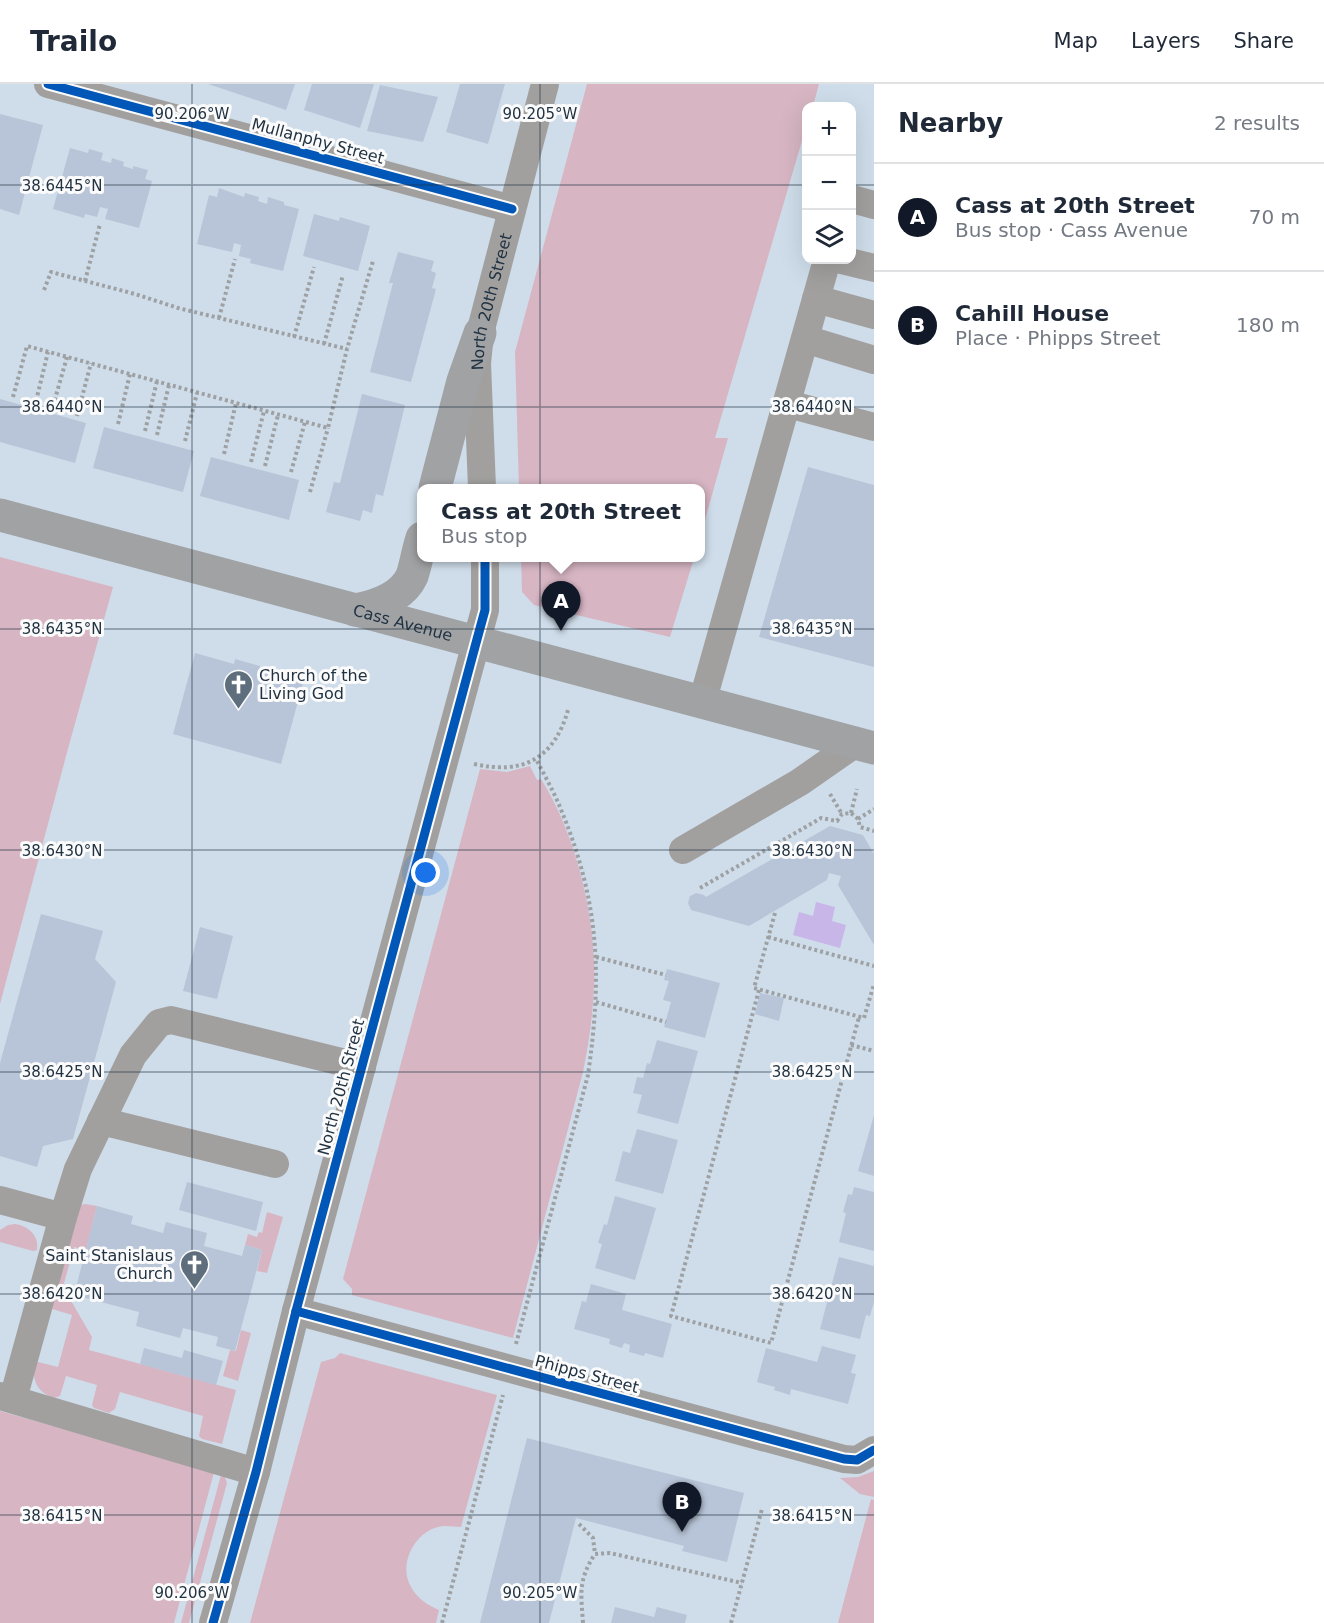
<!DOCTYPE html>
<html lang="en">
<head>
<meta charset="utf-8">
<style>
	body { margin:0; font-family:"DejaVu Sans",sans-serif; background:#f6f6f7; color:#1f2937 }
	.controls { position:absolute; right:18px; top:18px; display:grid; overflow:hidden; border-radius:12px; box-shadow:0 6px 24px #0002 }
	.controls button { width:54px; height:54px; display:grid; place-items:center; padding:0; border:0; border-bottom:2px solid #e0e1e3; background:#fff; color:#1f2937; font:30px sans-serif }
	.you { position:absolute; left:426px; top:789px; width:21px; height:21px; margin:-15px; border:4px solid #fff; border-radius:50%; background:#1a73e8; box-shadow:0 0 0 9px #1a73e833 }
	.badge { display:grid; place-items:center; width:39px; height:39px; border-radius:50%; background:#111827; color:#fff; font-size:20px; font-weight:700 }
	.pin { position:absolute; translate:-50% -50px; filter:drop-shadow(0 2px 3px #0008) }
	.pin::after { content:''; position:absolute; top:32px; width:21px; height:18px; background:inherit; clip-path:polygon(0 0,100% 0,50% 100%) }
	.popup { position:absolute; left:417px; top:400px; width:288px; height:78px; box-sizing:border-box; display:grid; place-content:center; border-radius:12px; background:#fff; filter:drop-shadow(0 2px 4px #0005); font-size:20px; white-space:nowrap; color:#747a83 }
	.popup b { font-size:22px; color:#1f2937 }
	.popup::after { content:''; position:absolute; left:50%; top:100%; margin-left:-12px; border:12px solid transparent; border-top-color:#fff }
	.list { margin:0; padding:0; list-style:none }
	h2 { display:flex; justify-content:space-between; align-items:center; height:78px; margin:0; padding:0 24px; font-size:26px }
	h2 small { font-size:20px; font-weight:400; color:#747a83 }
	.list li { display:grid; grid-template-columns:39px 1fr auto; gap:18px; align-items:center; box-sizing:border-box; height:108px; padding:0 24px; border-top:2px solid #e0e1e3 }
	.list b { display:block; font-size:22px; white-space:nowrap }
	.list p { margin:0; font-size:20px; white-space:nowrap; color:#747a83 }
	.list em { font-size:20px; font-style:normal; color:#747a83 }
	.icon { flex:none; width:33px; height:33px; fill:none; stroke:currentColor; stroke-width:2; stroke-linecap:round; stroke-linejoin:round }
	.map { position:relative; flex:none; width:874px; height:1539px; overflow:hidden }
	header { display:flex; align-items:center; gap:36px; box-sizing:border-box; height:84px; padding:0 30px; background:#fff; border-bottom:2px solid #e0e1e3 }
	header strong { font-size:28px }
	nav { display:flex; gap:33px; margin-inline-start:auto; font-size:21px }
	main { display:flex }
	aside { flex:1; background:#fff }
	.map>svg:first-child { display:block }
	.green { fill:#d7b5c3 }
	.water { fill:#c8b6e9 }
	.building { fill:#b8c5d8 }
	.lines { fill:none; stroke-linecap:round; stroke-linejoin:round }
	.path { stroke:#9ea1a4; stroke-width:4; stroke-dasharray:3 3; stroke-linecap:butt }
	.minor { stroke:#a1a09f; stroke-width:28 }
	.major { stroke:#a0a2a4; stroke-width:33 }
	.cycleway-casing { stroke:#fbfbfb; stroke-width:13 }
	.cycleway { stroke:#0057b8; stroke-width:9 }
	.ticks { fill:none; stroke:#213343; stroke-width:1.5; stroke-opacity:0.45 }
	.labels { text-anchor:middle; dominant-baseline:central; stroke-width:6; stroke-linejoin:round; paint-order:stroke }
	.street-label { font-size:16px; fill:#213343; stroke:#fbfbfb }
	.poi-label { font-size:16px; fill:#213343; stroke:#fbfbfb; text-anchor:start }
	.ticks-label { font-size:15px; text-anchor:middle; fill:#213343; stroke:#fbfbfb; stroke-width:6; stroke-linejoin:round; paint-order:stroke }
</style>
</head>
<body>
<header>
<strong>Trailo</strong>
<nav><a>Map</a><a>Layers</a><a>Share</a></nav>
</header>
<main>
<div class="map">
<svg width="874" height="1539" viewBox="0 0 874 1539">
	<rect width="100%" height="100%" fill="#cfddea"/>
	<g class="green">
		<path d="M587 0H819L813 22H806V43L715 354H728L701 450 700 404H519L515 268Z"/>
		<path d="M0 473 113 503 69 661 0 920Z"/>
		<path d="M521 474H694L670 553 534 521 522 508Z"/>
		<path d="M530 682 537 696 541 695C576 750 597 836 594 901 593 931 589 959 583 988L513 1254 352 1211V1205L343 1195 480 685 507 688Z"/>
		<path d="M85 1120 97 1122 86 1166 74 1163 63 1203 92 1253 89 1266 236 1306 222 1360 202 1355 199 1352 203 1332 120 1308 115 1325 109 1329 94 1324 92 1321 97 1301 66 1292 60 1312 54 1314C37 1308 31 1296 35 1279L38 1278 58 1283 72 1231 52 1225 80 1121Z"/>
		<path d="M267 1128 283 1133 267 1189 257 1187 262 1166 245 1161 248 1150 257 1153 259 1148 262 1149Z"/>
		<path d="M15 1140C29 1142 39 1152 37 1166L33 1167 0 1158V1146L8 1141Z"/>
		<path d="M241 1246 251 1249 238 1297 223 1292 230 1266 236 1267Z"/>
		<path d="M340 1269 497 1311 461 1443C454 1443 445 1441 438 1443 414 1449 398 1481 411 1503 417 1514 427 1521 439 1526L436 1539H250L321 1278 335 1274Z"/>
		<path d="M0 1327 214 1388 174 1539H0Z"/>
		<path d="M874 1387V1413L860 1410 840 1394 858 1393Z"/>
		<path d="M221 1391H224L227 1399 189 1539H181Z"/>
		<path d="M871 1415 874 1416V1539H838Z"/>
	</g>
	<path class="water" d="M816 818 835 823 832 837 846 841 840 864 793 851 799 828 813 832Z"/>
	<g class="building">
		<path d="M208 0H295L286 26Z"/>
		<path d="M312 0H374L360 44 304 26Z"/>
		<path d="M460 0H505L488 60 446 48Z"/>
		<path d="M380 1 438 13 423 58 367 47Z"/>
		<path d="M0 30 43 41 19 131 0 125Z"/>
		<path d="M70 64 88 69 89 65 103 69 101 76 111 79 112 74 124 78 123 82 133 85V82L148 86 145 95 152 97 139 144 105 135 108 125 100 123 97 133 85 130 84 134 53 125Z"/>
		<path d="M219 104 244 113 245 109 259 113 258 117 267 120 268 113 284 118V121L299 125 283 187 250 179 251 175 239 172 241 161 234 159 232 168 197 160 209 111 217 113Z"/>
		<path d="M314 130 339 137 340 133 370 142 358 187 303 172Z"/>
		<path d="M398 168 434 177 431 187 436 189 432 204 436 205 411 298 370 288 393 199H389Z"/>
		<path d="M362 310 405 321 383 412 376 410 372 429 363 426 360 437 326 428 334 398 340 399Z"/>
		<path d="M0 315 86 339 75 379 0 358Z"/>
		<path d="M104 343 194 367 183 408 93 384Z"/>
		<path d="M211 373 299 396 289 436 200 412Z"/>
		<path d="M808 383 874 401V583L759 553Z"/>
		<path d="M195 569 234 580 235 575 260 582 259 587 303 599 281 680 173 650Z"/>
		<path d="M830 742 863 751 874 770V861L838 801 841 792 829 789 827 796 749 842 691 826 688 819 690 812 696 809 704 811 706 813Z"/>
		<path d="M41 830 103 847 95 875 116 898 73 1055 43 1062 37 1083 0 1072V979Z"/>
		<path d="M200 843 233 852 217 915 183 907Z"/>
		<path d="M667 885 720 899 705 954 664 943 671 918 663 916 669 897 664 896Z"/>
		<path d="M760 909 784 914 779 937 755 930Z"/>
		<path d="M657 956 698 967 678 1040 637 1029 642 1011 633 1009 637 993 643 994 647 979 650 980Z"/>
		<path d="M874 1031V1092L858 1087Z"/>
		<path d="M637 1045 678 1056 663 1110 615 1097 623 1067 630 1069Z"/>
		<path d="M187 1098 263 1118 256 1147 179 1126Z"/>
		<path d="M854 1103 874 1108V1167L839 1158 846 1129 843 1128 848 1110 852 1111Z"/>
		<path d="M615 1112 656 1124 635 1196 595 1184 602 1160 598 1159 604 1140 607 1141Z"/>
		<path d="M97 1122 133 1132 131 1140 163 1149 166 1138 207 1149 204 1162 242 1172 245 1161 262 1166 235 1267 216 1262 218 1253 183 1244 180 1254 136 1242 139 1228 74 1211Z"/>
		<path d="M839 1173 874 1182V1218L870 1232 866 1231 860 1255 820 1245Z"/>
		<path d="M591 1200 626 1210 622 1226 672 1240 663 1274 645 1269 644 1272 629 1268 630 1261 624 1259 622 1264 609 1260 610 1255 574 1245 582 1217 586 1218Z"/>
		<path d="M822 1262 856 1271 851 1289 856 1290 848 1320 791 1305 790 1311 774 1306 775 1303 757 1298 766 1264 817 1278Z"/>
		<path d="M144 1264 182 1274 184 1266 223 1277 216 1301 140 1280Z"/>
		<path d="M527 1354 744 1409 727 1478 682 1467 684 1462 576 1434 549 1539H480Z"/>
		<path d="M615 1523 654 1533 657 1523 687 1531 685 1539H611Z"/>
	</g>
	<g class="lines">
		<g class="path">
			<path d="M85 197 100 140"/>
			<path d="M44 206 51 188 135 210 178 224 347 265"/>
			<path d="M219 234 235 175"/>
			<path d="M294 253 314 183"/>
			<path d="M324 260 343 191"/>
			<path d="M13 313 27 262 328 344 347 265 373 177"/>
			<path d="M36 317 48 268"/>
			<path d="M53 322 67 273"/>
			<path d="M77 332 91 279"/>
			<path d="M118 340 130 290"/>
			<path d="M145 347 157 297"/>
			<path d="M157 351 169 301"/>
			<path d="M185 357 197 309"/>
			<path d="M224 370 236 319"/>
			<path d="M251 378 264 327"/>
			<path d="M265 382 278 331"/>
			<path d="M291 388 305 338"/>
			<path d="M310 408 328 344"/>
			<path d="M474 680C523 691 554 675 568 626"/>
			<path d="M830 710 842 730"/>
			<path d="M851 729 857 705"/>
			<path d="M858 735 874 725"/>
			<path d="M700 804 821 734 837 737 842 730 851 729 858 735 860 743 874 747"/>
			<path d="M775 829 754 904 864 934 874 900"/>
			<path d="M768 853 874 882"/>
			<path d="M596 873 666 891"/>
			<path d="M759 906 671 1232 771 1259 859 933"/>
			<path d="M596 918 666 938"/>
			<path d="M851 961 874 967"/>
			<path d="M516 1260 588 991C602 893 600 821 562 728 555 710 545 692 536 675"/>
			<path d="M579 1440 593 1454 595 1470"/>
			<path d="M442 1539 503 1311"/>
			<path d="M583 1539C581 1509 578 1496 595 1470L610 1469 742 1499"/>
			<path d="M731 1539 762 1425"/>
		</g>
		<g class="minor">
			<path d="M48 0 512 125"/>
			<path d="M852 115 874 121"/>
			<path d="M841 176 874 184"/>
			<path d="M816 215 874 231"/>
			<path d="M805 255 874 276"/>
			<path d="M788 320 874 343"/>
			<path id="s1" d="M482 404 477 279 480 249 545 0"/>
			<path d="M702 619 827 176"/>
			<path d="M683 766 800 698 856 659"/>
			<path d="M101 1037 275 1080"/>
			<path d="M0 1116 63 1133"/>
			<path d="M296 1227 844 1375 857 1376 874 1366"/>
			<path d="M0 1312 256 1388"/>
			<path d="M13 1315 63 1133 78 1085 133 971 159 939 171 936 362 983"/>
			<path d="M213 1539 256 1388 296 1227 476 559 485 526V474"/>
		</g>
		<g class="major">
			<path d="M435 404 463 297 480 249"/>
			<path id="s2" d="M0 431 874 664"/>
			<path d="M355 526C376 522 402 514 412 492 416 480 418 466 422 454"/>
		</g>
		<defs>
			<g id="cycleway">
				<path d="M48 0 512 125"/>
				<path d="M296 1227 844 1375 857 1376 874 1366"/>
				<path d="M213 1539 256 1388 296 1227 476 559 485 526V474"/>
			</g>
		</defs>
		<use href="#cycleway" class="cycleway-casing"/>
		<use href="#cycleway" class="cycleway"/>
	</g>
	<path class="ticks" d="M192 0V1539M540 0V1539M0 101H806M852 101H874M0 323H874M0 545H874M0 766H874M0 988H874M0 1210H874M0 1431H874"/>
	<defs>
		<symbol id="church-pin" viewBox="-11 -11 22 30"><path d="M0 17L-7.5 6A9.5 9.5 0 1 1 7.5 6Z" fill="#5e6e7d" stroke="#fbfbfb"/><path d="M-1.2-6h2.4v3.5h3.3v2.4h-3.3V6h-2.4V-.1h-3.3v-2.4h3.3Z" fill="#fff"/></symbol>
	</defs>
	<g fill-rule="evenodd">
		<use href="#church-pin" x="222" y="584" width="33" height="45"/>
		<use href="#church-pin" x="178" y="1164" width="33" height="45"/>
	</g>
	<g class="labels">
		<g class="street-label">
			<text transform="translate(318 57) rotate(15)">Mullanphy Street</text>
			<text stroke="none"><textPath href="#s1" startOffset="188">North 20th Street</textPath></text>
			<text stroke="none"><textPath href="#s2" startOffset="417">Cass Avenue</textPath></text>
			<text transform="translate(341 1003) rotate(-75)">North 20th Street</text>
			<text transform="translate(587 1290) rotate(15)">Phipps Street</text>
		</g>
		<g class="poi-label">
			<text x="259" y="591">Church of the<tspan x="259" dy="18">Living God</tspan></text>
			<text x="173" y="1171" text-anchor="end">Saint Stanislaus<tspan x="173" dy="18">Church</tspan></text>
		</g>
	</g>
	<g class="ticks-label">
		<text x="192" y="35">90.206°W</text>
		<text x="540" y="35">90.205°W</text>
		<text x="62" y="107">38.6445°N</text>
		<text x="62" y="328">38.6440°N</text>
		<text x="812" y="328">38.6440°N</text>
		<text x="62" y="550">38.6435°N</text>
		<text x="812" y="550">38.6435°N</text>
		<text x="62" y="772">38.6430°N</text>
		<text x="812" y="772">38.6430°N</text>
		<text x="62" y="993">38.6425°N</text>
		<text x="812" y="993">38.6425°N</text>
		<text x="62" y="1215">38.6420°N</text>
		<text x="812" y="1215">38.6420°N</text>
		<text x="62" y="1437">38.6415°N</text>
		<text x="812" y="1437">38.6415°N</text>
		<text x="192" y="1514">90.206°W</text>
		<text x="540" y="1514">90.205°W</text>
	</g>
</svg>
<div class="controls">
<button>+</button>
<button>−</button>
<button><svg class="icon" aria-label="layers" viewBox="0 0 24 24"><path d="M12 4l9 5-9 5-9-5zM3 14l9 5 9-5"/></svg></button>
</div>
<div class="you"></div>
<div class="pin badge" style="left:561px;top:547px">A</div>
<div class="popup"><b>Cass at 20th Street</b>Bus stop</div>
<div class="pin badge" style="left:682px;top:1448px">B</div>
</div>
<aside>
<h2>Nearby<small>2 results</small></h2>
<ul class="list">
<li><span class="badge">A</span><div><b>Cass at 20th Street</b><p>Bus stop · Cass Avenue</p></div><em>70 m</em></li>
<li><span class="badge">B</span><div><b>Cahill House</b><p>Place · Phipps Street</p></div><em>180 m</em></li>
</ul>
</aside>
</main>
</body>
</html>
